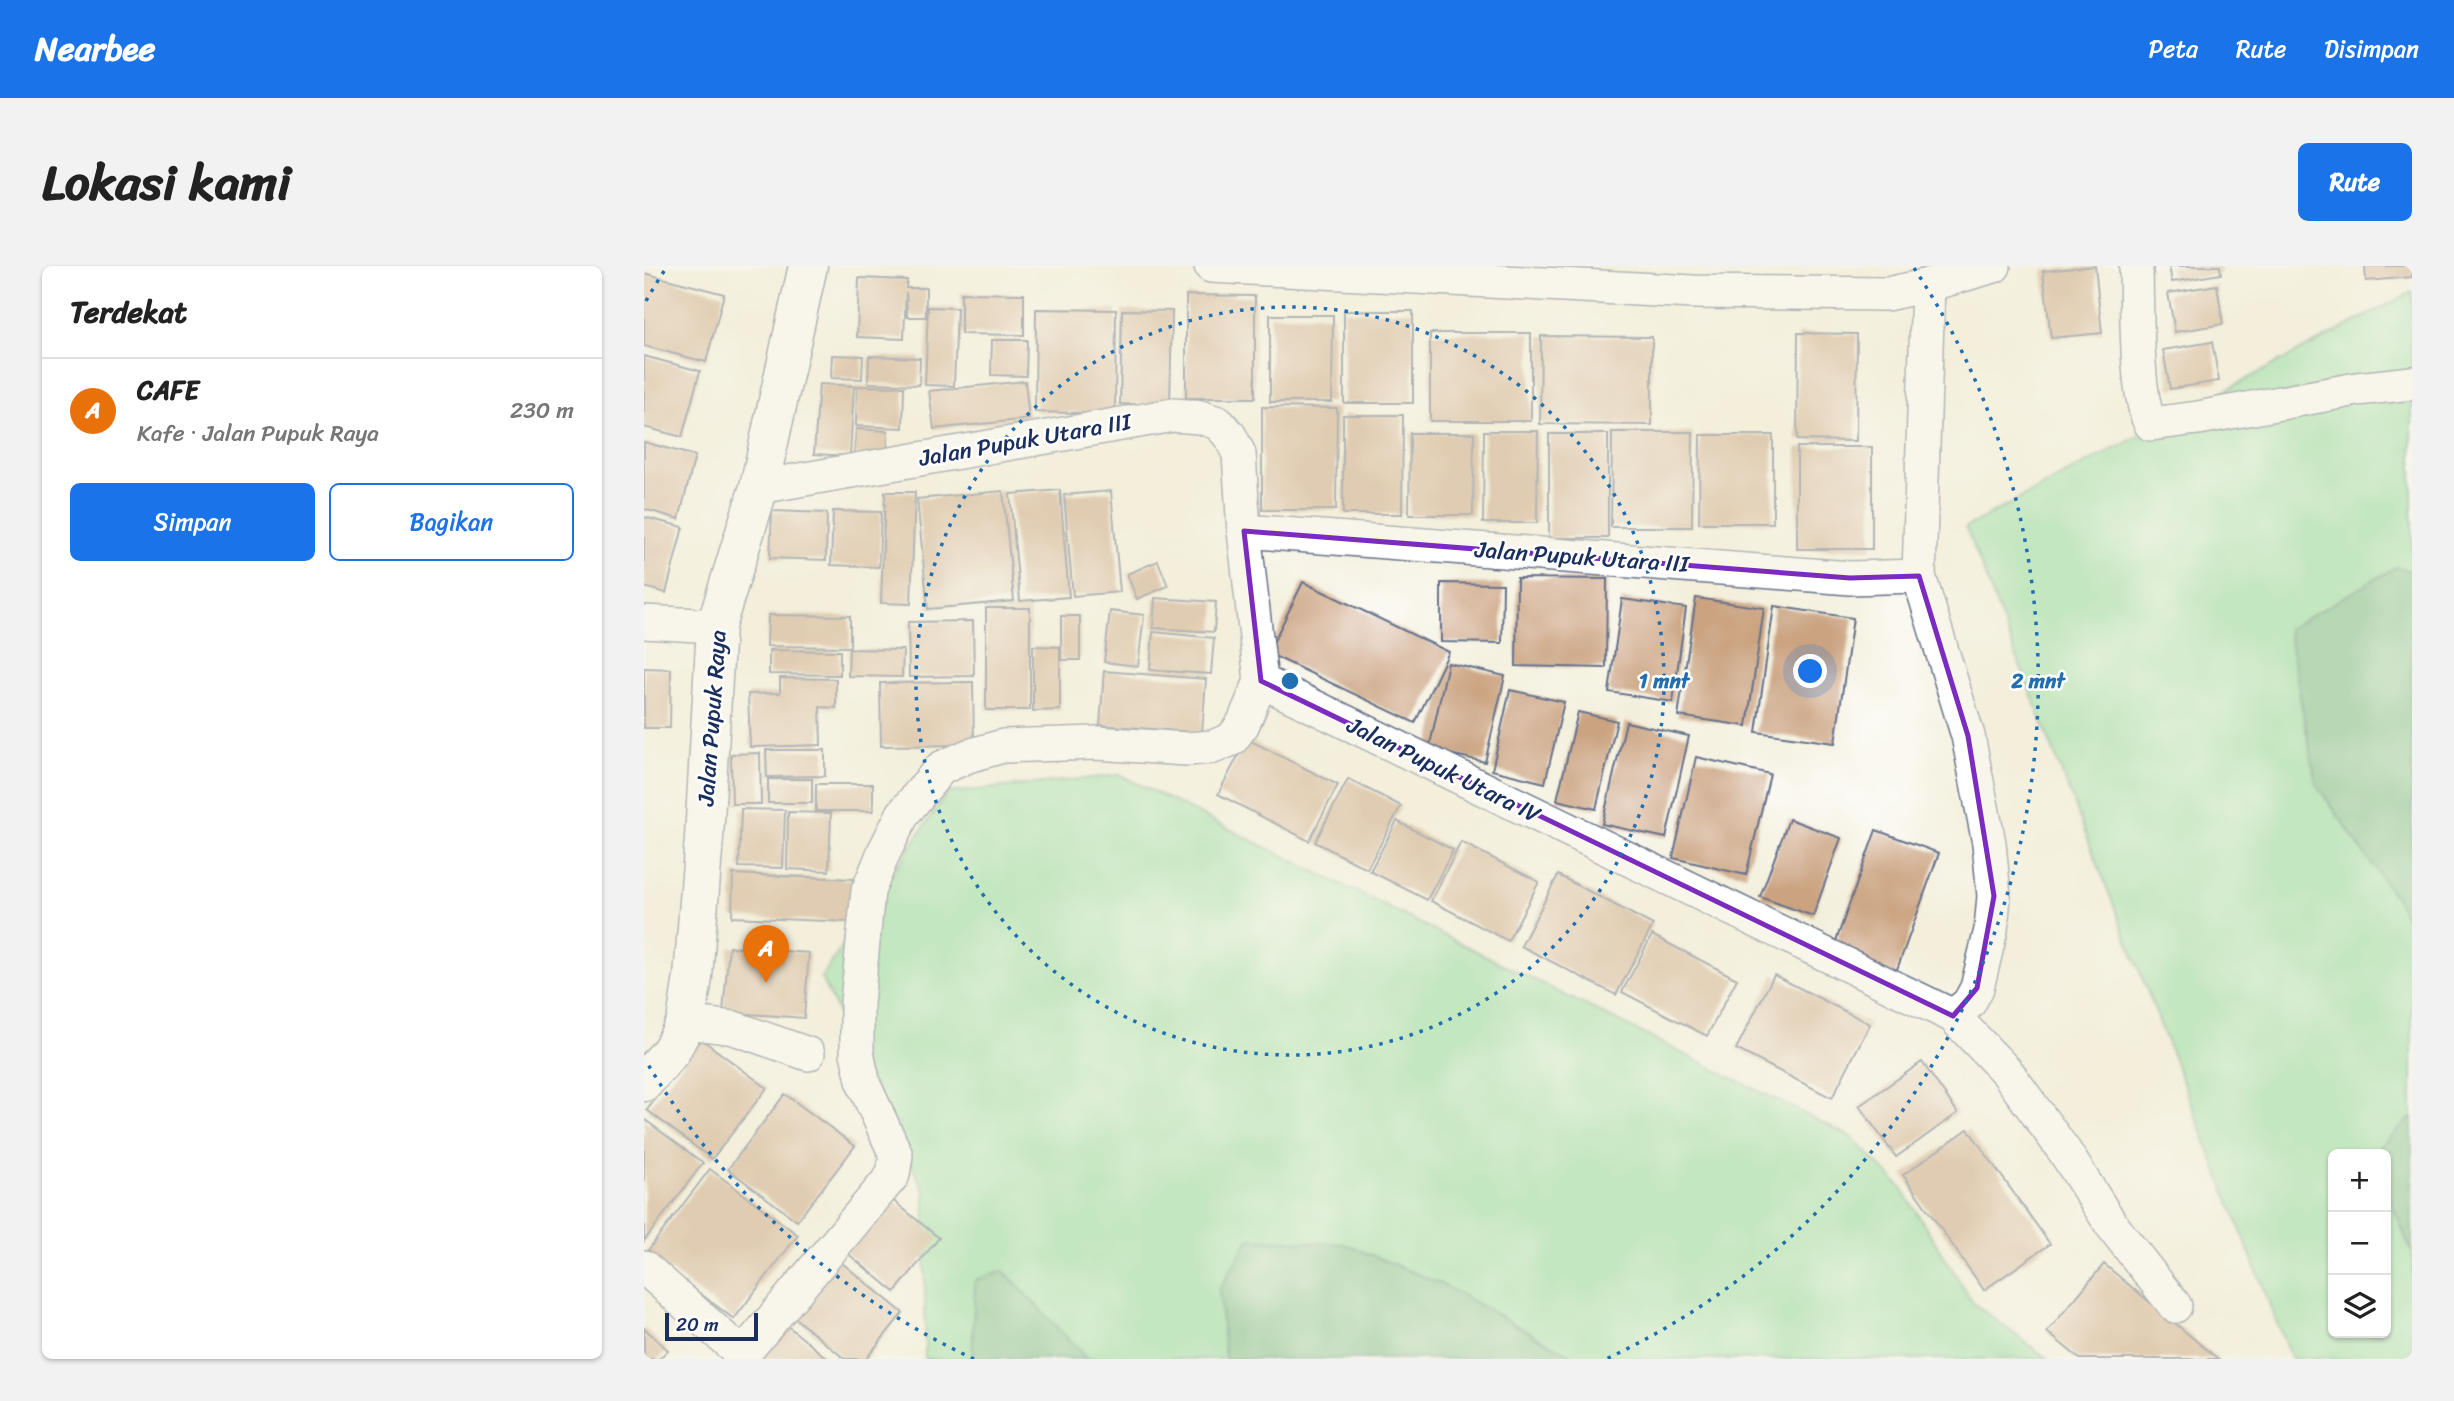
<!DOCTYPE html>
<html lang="id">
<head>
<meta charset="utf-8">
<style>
	body { margin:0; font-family:Sriracha,sans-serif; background:#f2f2f2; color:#222 }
	.controls { position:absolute; right:21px; bottom:21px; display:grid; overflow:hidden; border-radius:10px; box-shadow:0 2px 5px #0004 }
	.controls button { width:63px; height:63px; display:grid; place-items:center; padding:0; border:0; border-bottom:2px solid #e0e0e0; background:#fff; color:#222; font:35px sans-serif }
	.scale { position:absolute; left:21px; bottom:18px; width:93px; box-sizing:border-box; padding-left:7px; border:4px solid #1b2f5e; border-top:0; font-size:19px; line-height:24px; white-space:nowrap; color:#1b2f5e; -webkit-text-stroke:5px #fff; paint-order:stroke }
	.you { position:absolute; left:1167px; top:406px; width:24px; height:24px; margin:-18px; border:5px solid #fff; border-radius:50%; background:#1a73e8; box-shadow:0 0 0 10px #1a73e833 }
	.badge { display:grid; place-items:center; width:46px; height:46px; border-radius:50%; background:#1a73e8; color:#fff; font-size:23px; font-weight:700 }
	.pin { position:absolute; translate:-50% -58px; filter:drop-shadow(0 2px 4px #0008) }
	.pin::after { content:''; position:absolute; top:37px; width:24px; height:21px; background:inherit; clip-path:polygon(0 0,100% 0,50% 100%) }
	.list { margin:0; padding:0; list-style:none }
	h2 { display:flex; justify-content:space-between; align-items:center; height:91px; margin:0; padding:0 28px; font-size:30px }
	h2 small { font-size:23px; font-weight:400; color:#767676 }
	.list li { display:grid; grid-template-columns:46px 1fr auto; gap:21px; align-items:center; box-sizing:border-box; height:105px; padding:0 28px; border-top:2px solid #e0e0e0 }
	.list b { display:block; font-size:26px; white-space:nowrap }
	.list p { margin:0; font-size:23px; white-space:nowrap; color:#767676 }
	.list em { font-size:23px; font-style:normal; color:#767676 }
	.actions { display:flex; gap:14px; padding:21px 28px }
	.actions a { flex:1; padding:16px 0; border:2px solid #1a73e8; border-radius:10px; text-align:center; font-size:24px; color:#1a73e8 }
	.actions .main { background:#1a73e8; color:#fff }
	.icon { flex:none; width:38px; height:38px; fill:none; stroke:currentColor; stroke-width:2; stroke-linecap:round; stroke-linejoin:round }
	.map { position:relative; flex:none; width:1768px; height:1093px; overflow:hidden; border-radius:10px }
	header { display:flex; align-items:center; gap:42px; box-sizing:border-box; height:98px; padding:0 35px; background:#1a73e8; color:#fff }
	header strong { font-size:33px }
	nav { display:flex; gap:38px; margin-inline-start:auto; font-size:24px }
	.intro { display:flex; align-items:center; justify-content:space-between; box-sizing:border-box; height:168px; padding:0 42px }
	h1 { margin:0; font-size:49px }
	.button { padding:18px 32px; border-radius:10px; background:#1a73e8; color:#fff; font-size:24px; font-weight:700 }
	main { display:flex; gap:42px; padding:0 42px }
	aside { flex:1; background:#fff; border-radius:10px; box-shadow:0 2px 5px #0004 }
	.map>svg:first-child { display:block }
	.green { fill:#8add9e; stroke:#52867e; stroke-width:2; fill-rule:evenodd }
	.forest { fill:#6fbc85; stroke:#457672; stroke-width:2 }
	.building { fill:#cba380 }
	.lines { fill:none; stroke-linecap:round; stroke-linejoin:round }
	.minor-casing { stroke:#67728a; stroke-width:36 }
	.tertiary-casing { stroke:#67728a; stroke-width:41 }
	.minor { stroke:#fff; stroke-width:33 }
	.tertiary { stroke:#fff; stroke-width:38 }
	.marked { fill:none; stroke:#7b2cbf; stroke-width:5; stroke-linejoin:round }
	.ring { fill:none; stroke:#1f6fb2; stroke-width:3.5; stroke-dasharray:3.5 7 }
	.labels { text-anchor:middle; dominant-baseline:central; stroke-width:5; stroke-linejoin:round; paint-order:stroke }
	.street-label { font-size:23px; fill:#1b2f5e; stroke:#fff }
	.centre { fill:#1f6fb2; stroke:#fff; stroke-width:3.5 }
	.ring-label { font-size:21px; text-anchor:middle; font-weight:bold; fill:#1f6fb2; stroke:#fff; stroke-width:5; stroke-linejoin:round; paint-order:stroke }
</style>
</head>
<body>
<header>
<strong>Nearbee</strong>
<nav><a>Peta</a><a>Rute</a><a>Disimpan</a></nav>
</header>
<div class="intro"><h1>Lokasi kami</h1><a class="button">Rute</a></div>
<main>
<aside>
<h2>Terdekat<small></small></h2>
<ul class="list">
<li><span class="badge" style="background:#e8710a">A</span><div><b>CAFE</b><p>Kafe · Jalan Pupuk Raya</p></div><em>230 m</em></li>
</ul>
<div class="actions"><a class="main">Simpan</a><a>Bagikan</a></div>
</aside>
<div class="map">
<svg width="1768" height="1093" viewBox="0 0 1768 1093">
	<rect width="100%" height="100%" fill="#fff"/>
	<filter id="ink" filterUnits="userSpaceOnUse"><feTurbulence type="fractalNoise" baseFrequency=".0143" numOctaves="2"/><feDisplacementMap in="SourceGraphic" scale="14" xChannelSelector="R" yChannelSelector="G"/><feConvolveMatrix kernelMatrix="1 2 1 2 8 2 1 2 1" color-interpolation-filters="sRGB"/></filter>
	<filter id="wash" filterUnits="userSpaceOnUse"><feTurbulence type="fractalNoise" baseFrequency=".00686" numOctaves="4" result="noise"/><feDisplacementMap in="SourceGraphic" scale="28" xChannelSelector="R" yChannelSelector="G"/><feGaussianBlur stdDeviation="1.57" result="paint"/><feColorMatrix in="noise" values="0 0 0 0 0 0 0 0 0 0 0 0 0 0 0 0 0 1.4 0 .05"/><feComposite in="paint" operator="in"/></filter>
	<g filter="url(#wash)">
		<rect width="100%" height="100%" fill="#f3efdb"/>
		<g class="green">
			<path d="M1768 26V1093H1647L1322 261ZM1689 888H1742V1067H1689Z"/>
			<path d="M476 509 1206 870 1256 920 1329 1037 1404 1093H281V926L177 712 303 527Z"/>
		</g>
		<g class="forest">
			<path d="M1752 301 1768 305V664L1752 633 1672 518 1644 363Z"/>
			<path d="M1768 851V987L1742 923V888H1728Z"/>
			<path d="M605 973 701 978 797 1018 935 1093H581L575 1023Z"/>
			<path d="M360 1005 443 1093H328L331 1014Z"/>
		</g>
		<g id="blocks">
			<g class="building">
				<path d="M1451 0 1458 67 1407 72 1399 5Z"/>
				<path d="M1525 0H1576L1577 8 1528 16Z"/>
				<path d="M1721 0H1768V11L1722 15Z"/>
				<path d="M0 7 80 28 62 96 0 80Z"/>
				<path d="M215 12 263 14 262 22H282V51H263L262 26 260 73 213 71Z"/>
				<path d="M1573 19 1579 58 1531 66 1524 27Z"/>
				<path d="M317 27 380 28V69L317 68Z"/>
				<path d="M542 29 611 30V132H542Z"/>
				<path d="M284 41 313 42 310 120 281 119Z"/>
				<path d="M392 43 472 44 471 148 391 146Z"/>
				<path d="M478 44 528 45 526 139 476 138Z"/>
				<rect x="700" y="45" width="69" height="92"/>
				<path d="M626 49H689L688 136H626Z"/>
				<rect x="786" y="67" width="101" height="88"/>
				<path d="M1154 67 1213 68 1212 175 1153 174Z"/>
				<path d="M897 70 1008 71V159L896 158Z"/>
				<path d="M348 74H383L382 110 347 109Z"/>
				<path d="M1568 76 1575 115 1526 123 1519 84Z"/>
				<path d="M188 89 219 90 218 113 187 112Z"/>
				<path d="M0 90 56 105 38 171 0 161Z"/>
				<path d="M225 90 276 92 275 119 224 117Z"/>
				<path d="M381 115 385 153 290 163 285 125Z"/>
				<path d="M175 118 210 120 206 190 170 188Z"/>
				<path d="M213 120 260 121 259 162 212 160Z"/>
				<path d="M618 141 693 142 692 244H618Z"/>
				<path d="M699 149H759L758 248H699Z"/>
				<path d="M212 163 244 165 243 191 210 189Z"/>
				<path d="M840 165H894L893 257H839Z"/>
				<path d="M968 166H1049L1048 261H967Z"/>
				<path d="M766 167H830L829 249H765Z"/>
				<rect x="905" y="168" width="59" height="104"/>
				<path d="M1056 169H1129V257H1055Z"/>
				<path d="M0 176 51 190 35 253 0 243Z"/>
				<rect x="1153" y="181" width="75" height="102"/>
				<path d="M416 224 425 331 376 335 366 228Z"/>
				<path d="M359 225 370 335 284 343 273 233Z"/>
				<path d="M467 225 476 326 429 330 420 229Z"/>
				<path d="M241 226H271L267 338 237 337Z"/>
				<path d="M128 245 183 247 182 294 126 292Z"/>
				<path d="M189 245 237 246 235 301 187 299Z"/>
				<path d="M0 251 39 261 22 327 0 321Z"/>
				<path d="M514 295 524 320 493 333 483 308Z"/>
				<path d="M873 312 963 313 962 402 872 400Z"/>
				<path d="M659 316 805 386 771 457 624 387Z"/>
				<path d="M797 317 859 318 858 377 797 376Z"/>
				<path d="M511 332 572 336 570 366 509 362Z"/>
				<path d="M1052 332 1120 342 1103 460 1034 450Z"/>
				<path d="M978 333 1042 342 1029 436 965 426Z"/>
				<path d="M1130 340 1209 352 1191 477 1112 466Z"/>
				<rect x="342" y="342" width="44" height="102"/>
				<path d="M466 345 500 349 494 400 460 396Z"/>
				<path d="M124 349 206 350V381L123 380Z"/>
				<rect x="417" y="350" width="19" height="44"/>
				<path d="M329 355 330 410 265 411 264 356Z"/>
				<path d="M509 366 570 372 567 408 506 404Z"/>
				<path d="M389 380 416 381V444L389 445Z"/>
				<path d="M205 383 259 384 258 411 204 410Z"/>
				<path d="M125 384 196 385V409L125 408Z"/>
				<path d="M804 397 861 410 841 496 785 483Z"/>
				<path d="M0 402 27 403 26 462H0Z"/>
				<path d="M460 405 562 413 558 467 456 459Z"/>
				<path d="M136 412 192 413V442L176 441 177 479 106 481 104 428 136 427Z"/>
				<path d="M329 416 330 479 237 480 236 417Z"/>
				<path d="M866 424 920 436 901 517 848 504Z"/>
				<path d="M934 446 973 455 952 543 913 534Z"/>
				<path d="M982 456 1045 470 1022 572 958 558Z"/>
				<path d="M603 473 694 519 665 575 574 528Z"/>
				<path d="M122 484H181V510L123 511Z"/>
				<path d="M116 487 117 538H88L87 488Z"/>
				<path d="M1052 491 1126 508 1102 609 1029 592Z"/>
				<rect x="124" y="513" width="44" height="24"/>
				<path d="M704 513 757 540 723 603 671 576Z"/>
				<rect x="172" y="518" width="57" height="27"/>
				<path d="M97 543 141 544 139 602 95 601Z"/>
				<path d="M144 546 187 547 185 605 143 603Z"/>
				<path d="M1145 553 1197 572 1169 650 1116 631Z"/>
				<path d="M753 555 809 584 783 634 726 605Z"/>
				<path d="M1232 564 1295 587 1251 709 1188 686Z"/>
				<path d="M817 576 895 616 864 675 787 635Z"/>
				<path d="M89 608 209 613 207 656 88 651Z"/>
				<path d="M914 609 1009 659 972 729 877 680Z"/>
				<path d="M1008 669 1093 713 1063 770 978 726Z"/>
				<path d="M85 681 165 687 160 752 79 746Z"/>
				<path d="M1130 709 1226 758 1188 832 1092 783Z"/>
				<path d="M57 773 123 822 68 893 3 844Z"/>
				<path d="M1278 796 1314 847 1252 891 1215 840Z"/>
				<path d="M141 828 211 880 153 955 84 903Z"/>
				<path d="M0 853 59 897 0 975Z"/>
				<path d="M1324 863 1406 978 1340 1024 1259 909Z"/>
				<path d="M66 903 154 969 90 1053 2 987Z"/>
				<path d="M246 932 295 972 251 1026 202 986Z"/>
				<path d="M193 993 259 1047 222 1093H201L147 1049Z"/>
				<path d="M1460 998 1574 1093H1436L1403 1066Z"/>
				<path d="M140 1057 184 1093H110Z"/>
				<path d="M0 1062 24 1084 15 1093H0Z"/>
			</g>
		</g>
	</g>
	<g filter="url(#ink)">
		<use href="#blocks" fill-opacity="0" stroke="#67728a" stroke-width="2"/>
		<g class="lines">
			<defs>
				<g id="minor">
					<path d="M567 0 1049 26 1243 28 1284 19 1350 0"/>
					<path d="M1492 0C1493 33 1491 133 1507 158L1554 152 1713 123 1768 117"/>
					<path d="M1284 19 1275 310 1324 470 1345 577 1350 630 1347 664 1333 722 1325 737 1309 750"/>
					<path d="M600 265 1206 312 1275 310"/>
					<path d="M0 356 72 360"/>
					<path d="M617 415 1309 750 1363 806 1421 886 1467 958 1531 1040"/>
					<path d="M42 756 90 762 164 788"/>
					<path d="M0 1001 99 1089"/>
					<path d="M95 1093 249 909 252 889 220 819 213 787V737L224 625 240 586 259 548 297 502 324 490 359 480 453 477 542 483 569 481 588 473 599 458 617 415 600 265 595 188 586 170 574 157 556 151 529 149 115 221"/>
				</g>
				<path id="tertiary" d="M0 816 27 785 42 756 49 711 60 572 72 360 115 221 164 0"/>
			</defs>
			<use href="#minor" class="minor-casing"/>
			<use href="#tertiary" class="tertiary-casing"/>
			<use href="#minor" class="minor"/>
			<use href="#tertiary" class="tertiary"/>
		</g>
	</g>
	<path d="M0 0H1768V1093H0ZM600 265 1206 312 1275 310 1324 470 1350 630 1333 722 1309 750 617 415Z" fill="#f3efdb" fill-opacity=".55" fill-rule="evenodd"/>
	<path class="marked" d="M600 265 1206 312 1275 310 1324 470 1350 630 1333 722 1309 750 617 415Z"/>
	<g class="ring">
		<circle cx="646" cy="415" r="374"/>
		<path d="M330 1093A748 748 0 0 1 2 795M2 35A748 748 0 0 1 22 2M1270 2A748 748 0 0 1 962 1093"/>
	</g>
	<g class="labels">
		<g class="street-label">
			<text transform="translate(381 174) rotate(-10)">Jalan Pupuk Utara III</text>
			<text transform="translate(938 291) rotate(4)">Jalan Pupuk Utara III</text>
			<text transform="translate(68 452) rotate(-86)">Jalan Pupuk Raya</text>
			<text transform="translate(800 504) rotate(26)">Jalan Pupuk Utara IV</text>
		</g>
	</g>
	<circle cx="646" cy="415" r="10" class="centre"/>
	<g class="ring-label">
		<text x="1020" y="422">1 mnt</text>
		<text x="1394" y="422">2 mnt</text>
	</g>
</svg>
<div class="controls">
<button>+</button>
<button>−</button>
<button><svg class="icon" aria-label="layers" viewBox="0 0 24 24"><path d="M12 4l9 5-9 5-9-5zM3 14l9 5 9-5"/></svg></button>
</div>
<div class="scale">20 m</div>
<div class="you"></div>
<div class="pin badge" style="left:122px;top:717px;background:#e8710a">A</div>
</div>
</main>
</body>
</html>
